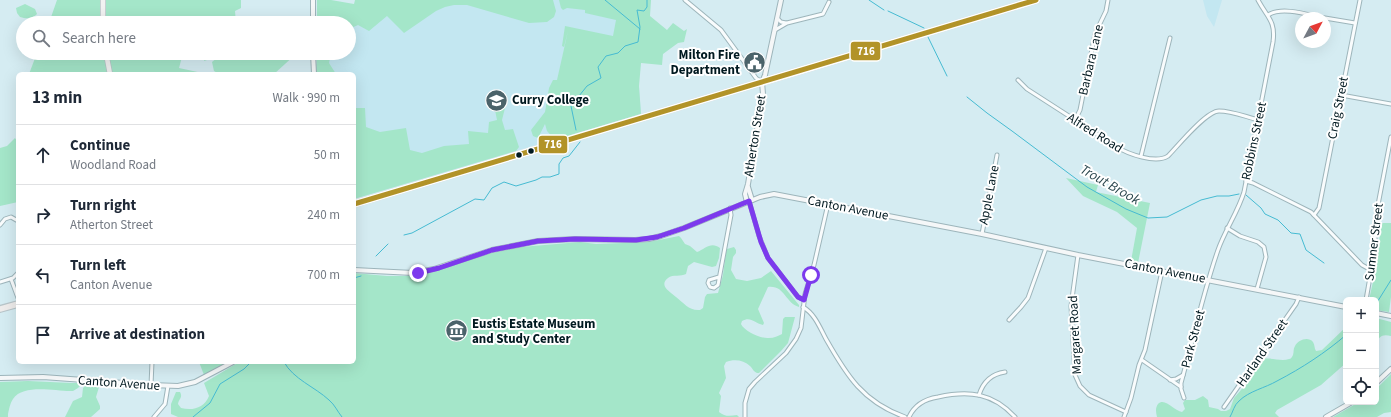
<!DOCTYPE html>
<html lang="en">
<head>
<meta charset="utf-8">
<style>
	body { margin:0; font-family:"Source Sans 3",sans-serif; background:#f6f6f7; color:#1f2937 }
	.controls { position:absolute; right:12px; bottom:12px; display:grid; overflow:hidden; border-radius:6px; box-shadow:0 4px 16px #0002 }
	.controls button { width:36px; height:36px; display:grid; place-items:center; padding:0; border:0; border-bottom:1px solid #e0e1e3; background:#fff; color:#1f2937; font:20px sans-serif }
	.compass { position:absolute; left:1295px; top:12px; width:36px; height:36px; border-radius:50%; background:#fff; box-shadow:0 4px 16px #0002; rotate:49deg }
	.stop { position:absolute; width:12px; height:12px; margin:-9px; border:3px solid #7c3aed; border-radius:50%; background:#fff }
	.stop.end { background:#7c3aed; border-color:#fff; box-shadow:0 1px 4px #0008 }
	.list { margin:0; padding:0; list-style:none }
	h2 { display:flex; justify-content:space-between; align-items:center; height:52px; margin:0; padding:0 16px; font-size:17px }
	h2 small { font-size:13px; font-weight:400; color:#747a83 }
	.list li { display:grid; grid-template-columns:26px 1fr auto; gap:12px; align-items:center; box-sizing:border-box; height:60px; padding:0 16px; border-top:1px solid #e0e1e3 }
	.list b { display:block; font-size:15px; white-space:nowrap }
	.list p { margin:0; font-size:13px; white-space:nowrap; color:#747a83 }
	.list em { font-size:13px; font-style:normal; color:#747a83 }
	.icon { flex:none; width:22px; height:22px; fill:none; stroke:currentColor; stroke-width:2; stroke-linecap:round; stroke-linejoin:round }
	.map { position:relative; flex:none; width:1391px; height:417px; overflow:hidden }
	.search { position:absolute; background:#fff; box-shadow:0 4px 16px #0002; left:16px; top:16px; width:340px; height:44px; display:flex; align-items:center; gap:10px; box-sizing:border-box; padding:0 14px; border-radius:22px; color:#747a83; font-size:15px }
	.panel { position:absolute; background:#fff; box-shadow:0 4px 16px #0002; left:16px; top:72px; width:340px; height:292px; border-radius:6px }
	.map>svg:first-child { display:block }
	.built { fill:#c3e7f1 }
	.green { fill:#a4e6c9 }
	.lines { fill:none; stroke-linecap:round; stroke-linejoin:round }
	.stream { stroke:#46bbd2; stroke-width:1 }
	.street-casing { stroke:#9db5bb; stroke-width:5 }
	.secondary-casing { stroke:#9db5bb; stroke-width:6 }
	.primary-casing { stroke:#b8c5c9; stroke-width:6 }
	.highway-casing { stroke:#b8c5c9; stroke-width:8 }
	.street { stroke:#f9fcfd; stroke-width:3 }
	.secondary { stroke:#f5f7f8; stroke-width:4 }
	.primary { stroke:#f2f2f2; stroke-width:4.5 }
	.highway { stroke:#eeeceb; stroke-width:5.5 }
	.bus-1-casing { stroke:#fff; stroke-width:8 }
	.bus-1 { stroke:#b29328; stroke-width:5 }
	.route { stroke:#7c3aed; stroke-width:5 }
	.bus-dot { fill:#001920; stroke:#fff; stroke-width:1.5 }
	.labels { text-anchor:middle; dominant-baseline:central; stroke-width:4; stroke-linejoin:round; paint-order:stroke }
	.poi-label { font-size:13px; font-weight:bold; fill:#001920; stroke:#fff; text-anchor:start }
	.street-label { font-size:13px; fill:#001920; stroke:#fff }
	.water-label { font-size:14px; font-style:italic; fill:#29454c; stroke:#fff }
	.line-badge { stroke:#fff; stroke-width:1.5 }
	.badge-label { font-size:11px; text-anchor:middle; font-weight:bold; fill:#fff }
</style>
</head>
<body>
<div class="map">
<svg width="1391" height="417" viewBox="0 0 1391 417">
	<rect width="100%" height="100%" fill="#d5ecf2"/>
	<g class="built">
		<path d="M317 0 414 16 418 0H640L634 21 641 114 354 199V74H316L317 53H349V23H317Z"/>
		<path d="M1203 0H1222L1214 27 1207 16Z"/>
	</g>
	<g class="green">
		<path d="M57 0H241V8L235 11 236 23H49Z"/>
		<path d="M317 0H331L354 4 355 0H553L556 11 554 17 547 22 529 23 467 5H454L445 7 436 11 404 33 387 16 369 31 358 25 349 29V23H317Z"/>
		<path d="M559 0H651L650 16 667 30 673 23 684 31 687 29 684 42 678 43 663 54 662 65 641 63 639 86 641 114 555 140 547 131 545 124 538 138 533 136 531 130 545 112 549 88 553 80H557L568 31 564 47 562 46 565 26 613 36 616 20 585 13V10L567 8 563 10 561 8Z"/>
		<path d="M25 4 35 9 37 14C32 19 27 19 20 17L17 13 16 8Z"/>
		<path d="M37 53H183L179 68 207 74H29Z"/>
		<path d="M205 53H218L210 59 204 61 205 57H201L203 54Z"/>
		<path d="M223 53 296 54 274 74H219L214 71 212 62Z"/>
		<path d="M317 53H331L329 63 336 74H316Z"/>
		<path d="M500 102 505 108 502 120 505 130 513 129 519 147 516 151 354 199V140L355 138 354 108H365L366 127 380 132 406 128 410 150 422 153 444 146 469 144 468 131 488 133 489 122 497 120 495 110Z"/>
		<path d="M15 138 17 141 18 140V202L0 206V148L7 146Z"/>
		<path d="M1066 178 1098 185 1096 192 1150 203 1138 263 1131 261 1137 228 1117 212 1083 196Z"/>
		<path d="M1381 223H1391V297L1389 312 1376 310V300H1369L1377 263Z"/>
		<path d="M679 236 681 238 685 244 690 246 697 252C705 249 711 241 720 248L719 258 716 266 712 267 694 262 688 266 686 274C681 277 673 274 668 278 658 286 671 292 676 297 684 303 689 311 700 310L703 308 705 297 707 294 718 293 723 275 726 252 727 249 734 247 736 250V253L733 257 731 270 736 279 747 281 761 278 771 271 799 305V307C785 303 785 285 768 287L758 309 764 323 763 325C754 323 751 316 742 321L741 324C744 331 761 339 769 338 774 338 778 336 782 334L783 319 785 317H795L788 343 781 351 759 373H757C753 371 753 369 750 366 744 360 734 359 726 362L724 366 726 378 719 393 721 396 719 412C725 417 730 416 737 415L739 417H178L171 414V404L176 392H180C183 398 179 398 178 404L181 408C193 411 204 408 209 396L204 383 239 362H354V273L387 276H413L434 272 482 255 521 247 580 242 596 244 623 243 649 242Z"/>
		<path d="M1376 318 1391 322V336C1382 334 1379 336 1376 345Z"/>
		<path d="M1346 327V363L1321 385 1277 410 1275 413 1279 417H1157C1156 413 1155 408 1158 404 1165 397 1174 411 1182 412L1185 409 1183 403 1185 400H1195L1203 396 1208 400 1209 407 1218 409 1221 411H1226L1230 409 1234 398 1247 383 1261 360C1269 356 1280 362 1289 359 1291 359 1292 357 1293 355 1294 352 1293 349 1295 346 1298 340 1308 336 1313 342 1315 345 1314 348 1316 351L1322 350Z"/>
		<path d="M199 362H228L204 375Z"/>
		<path d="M1391 374V412L1384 413 1377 417H1333L1359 402H1376V389Z"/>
		<path d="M28 381 72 383H77L80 386 78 388 73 391C57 392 24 383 13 399 10 403 9 410 8 414V417H0V382Z"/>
		<path d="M86 385H94L99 387 96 397 100 406V409L91 417H65L73 401 82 397 83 388Z"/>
	</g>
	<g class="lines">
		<g class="stream">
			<path d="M605 0 640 29"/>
			<path d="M869 0 884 10"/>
			<path d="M888 11 924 28"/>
			<path d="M928 37 947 76"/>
			<path d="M967 97 987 113 1012 131 1087 187 1126 209 1148 218 1167 217 1201 200 1217 196H1229L1239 194"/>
			<path d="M576 130 571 106 587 86 601 78 598 67 606 56 618 53 625 46 638 42 640 27 637 10 644 11 647 7V0"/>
			<path d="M1246 195 1261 208 1265 214 1278 220 1291 233 1300 234 1306 250 1324 263"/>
			<path d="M404 235 412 233 475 199 484 200 492 188 504 182 516 186 536 180 542 177H550L559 174V164L563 158 569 156 580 142"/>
			<path d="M376 256 388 244"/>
			<path d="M354 278 361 276"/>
			<path d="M1376 304 1391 280"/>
			<path d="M284 362C293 379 315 387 329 400 335 405 337 411 342 417"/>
			<path d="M193 417 210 403 220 384 244 369 251 362"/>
			<path d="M1230 417C1233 412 1234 405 1239 401 1249 391 1265 388 1277 381 1302 368 1325 353 1346 335"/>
		</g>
		<defs>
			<g id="street">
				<path d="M685 0 721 30 756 78 762 82"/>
				<path d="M1268 15C1282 6 1309 15 1324 18"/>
				<path d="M1325 18 1355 23"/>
				<path d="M778 19 781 22 786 23"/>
				<path d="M775 30 787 23 823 14 829 2"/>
				<path d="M1018 80 1027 89 1117 147C1128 154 1156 164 1168 156 1177 147 1206 111 1219 111 1232 111 1246 117 1259 120"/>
				<path d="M1341 95 1391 104"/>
				<path d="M1075 120 1080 110 1095 34 1106 11 1108 0"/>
				<path d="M1141 156 1170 38"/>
				<path d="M1246 181 1253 183 1311 212 1362 265 1371 270"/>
				<path d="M749 201 759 236 768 258 798 297 804 300"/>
				<path d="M1314 215 1319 208 1360 0"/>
				<path d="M0 225 5 219 11 217 18 221"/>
				<path d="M1227 228 1240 236 1258 242 1264 247 1266 257 1257 289"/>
				<path d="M982 234 997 155"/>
				<path d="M1078 255 1071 306 1075 375 1080 386 1089 395 1126 412"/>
				<path d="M719 277 709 280 708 283 710 287 714 288 718 285 731 215 730 208"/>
				<path d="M11 279 18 298"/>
				<path d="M0 282 13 278 18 273"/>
				<path d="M1366 300 1374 254 1377 210 1391 137"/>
				<path d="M803 307C815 314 820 328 826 339 847 376 863 402 905 417"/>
				<path d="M1009 320 1021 307 1028 298 1046 248"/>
				<path d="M1142 360 1181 387"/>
				<path d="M1170 380 1176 379 1183 375"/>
				<path d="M151 385 152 362"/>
				<path d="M979 395C983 382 991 374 1005 372"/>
				<path d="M1184 398 1181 389V383C1193 339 1203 293 1218 250 1225 230 1238 212 1244 192L1273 42C1276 21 1267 17 1258 0"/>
				<path d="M1224 407 1296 304 1299 297"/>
				<path d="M154 417 165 404 168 386"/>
				<path d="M745 417V403L749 389 755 382 786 353 796 339 801 328 805 294 814 265 828 204"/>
				<path d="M909 417C915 404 925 399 938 397 969 390 993 393 1015 417"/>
				<path d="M1124 417 1131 398 1139 365 1145 350 1162 271"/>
			</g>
			<g id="secondary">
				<path d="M313 0V23"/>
				<path d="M313 53 314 74"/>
				<path d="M748 187 752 200"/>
				<path d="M747 202 745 194 748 184 763 94 762 82 765 75 781 0"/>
				<path d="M354 270 413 273 434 269 492 250 538 241 575 239 635 240 649 239 661 236 684 228 760 197 774 194 982 234 1078 255 1346 307"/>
				<path d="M1376 313 1391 316"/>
				<path d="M0 378 43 377 151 385 178 386 195 382 233 362"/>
				<path d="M1376 383 1391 369"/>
				<path d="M1326 417 1352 402"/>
			</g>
			<g id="primary">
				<path d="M103 23V0"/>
				<path d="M106 53 110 74"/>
			</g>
			<g id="highway">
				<path d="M354 204 1036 0"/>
				<path d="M0 309 18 304"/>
			</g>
		</defs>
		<use href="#street" class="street-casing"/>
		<use href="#secondary" class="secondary-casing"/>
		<use href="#primary" class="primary-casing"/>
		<use href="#highway" class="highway-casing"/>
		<use href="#street" class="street"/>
		<use href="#secondary" class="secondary"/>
		<use href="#primary" class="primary"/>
		<use href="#highway" class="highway"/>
		<defs>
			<path id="bus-1" d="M354 204 1036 0"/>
		</defs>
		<use href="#bus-1" class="bus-1-casing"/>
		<use href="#bus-1" class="bus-1"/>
	</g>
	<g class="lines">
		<path class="route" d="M418 273 439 268 492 250 538 241 575 239 636 240 657 237 684 228 749 201 761 242 768 258 798 297 804 300 811 275"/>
	</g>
	<defs>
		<symbol id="civic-disc" viewBox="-11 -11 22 22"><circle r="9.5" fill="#4b636a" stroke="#fff"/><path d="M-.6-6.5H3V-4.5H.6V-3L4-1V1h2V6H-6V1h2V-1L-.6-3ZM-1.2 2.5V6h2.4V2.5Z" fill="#fff"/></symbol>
		<symbol id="university-disc" viewBox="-11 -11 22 22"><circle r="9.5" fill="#4b636a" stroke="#fff"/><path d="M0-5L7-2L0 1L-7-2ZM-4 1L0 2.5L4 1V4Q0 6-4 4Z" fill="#fff"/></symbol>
		<symbol id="museum-disc" viewBox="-11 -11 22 22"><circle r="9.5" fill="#4b636a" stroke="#fff"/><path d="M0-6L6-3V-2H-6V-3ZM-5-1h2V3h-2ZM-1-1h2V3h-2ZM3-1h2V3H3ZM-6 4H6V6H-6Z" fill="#fff"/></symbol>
	</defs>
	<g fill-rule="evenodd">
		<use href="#civic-disc" x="742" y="50" width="25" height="25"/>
		<use href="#university-disc" x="484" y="88" width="25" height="25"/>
		<use href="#museum-disc" x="444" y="318" width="25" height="25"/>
	</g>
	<g class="bus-dot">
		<circle cx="531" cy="151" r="3.5"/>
		<circle cx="519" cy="155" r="3.5"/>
	</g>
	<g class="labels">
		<g class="poi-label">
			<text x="740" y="55" text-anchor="end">Milton Fire<tspan x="740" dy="15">Department</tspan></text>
			<text x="512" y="100">Curry College</text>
			<text x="472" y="324">Eustis Estate Museum<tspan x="472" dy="15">and Study Center</tspan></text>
		</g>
		<g class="street-label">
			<text transform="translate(1091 60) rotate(-77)">Barbara Lane</text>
			<text transform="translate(1338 108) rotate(-79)">Craig Street</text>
			<text transform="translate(1095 133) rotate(32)">Alfred Road</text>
			<text transform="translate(755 136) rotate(-81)">Atherton Street</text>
			<text transform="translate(1254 141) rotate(-78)">Robbins Street</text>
			<text transform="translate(989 195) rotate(-79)">Apple Lane</text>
			<text transform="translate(848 208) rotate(11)">Canton Avenue</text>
			<text transform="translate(1374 242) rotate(-83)">Sumner Street</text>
			<text transform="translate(1165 271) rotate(11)">Canton Avenue</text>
			<text transform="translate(1075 335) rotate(-93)">Margaret Road</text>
			<text transform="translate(1193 339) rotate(-75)">Park Street</text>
			<text transform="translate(1262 353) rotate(-55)">Harland Street</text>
			<text transform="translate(119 383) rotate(4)">Canton Avenue</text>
		</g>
		<g class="water-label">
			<text transform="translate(1110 185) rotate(30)">Trout Brook</text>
		</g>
	</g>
	<g class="line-badge">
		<rect x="850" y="41" width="31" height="20" rx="4" fill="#b29328"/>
		<rect x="538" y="135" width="30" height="19" rx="4" fill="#b29328"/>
	</g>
	<g class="badge-label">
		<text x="866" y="55">716</text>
		<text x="553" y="148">716</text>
	</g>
</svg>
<div class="controls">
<button>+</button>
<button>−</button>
<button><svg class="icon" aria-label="locate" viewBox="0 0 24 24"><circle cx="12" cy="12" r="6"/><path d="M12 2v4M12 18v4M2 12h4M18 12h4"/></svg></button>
</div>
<svg class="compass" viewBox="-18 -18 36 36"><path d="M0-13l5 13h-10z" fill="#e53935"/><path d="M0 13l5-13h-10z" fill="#747a83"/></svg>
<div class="stop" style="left:811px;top:275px"></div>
<div class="stop end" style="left:418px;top:273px"></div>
<div class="search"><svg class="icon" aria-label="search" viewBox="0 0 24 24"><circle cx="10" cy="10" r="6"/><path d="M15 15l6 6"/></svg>Search here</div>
<section class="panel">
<h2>13 min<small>Walk · 990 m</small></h2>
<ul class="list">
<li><svg class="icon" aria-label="ahead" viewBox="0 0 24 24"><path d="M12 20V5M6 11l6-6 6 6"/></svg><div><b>Continue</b><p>Woodland Road</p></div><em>50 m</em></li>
<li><svg class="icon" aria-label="right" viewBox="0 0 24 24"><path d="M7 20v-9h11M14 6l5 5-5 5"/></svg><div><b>Turn right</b><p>Atherton Street</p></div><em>240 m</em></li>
<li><svg class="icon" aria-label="left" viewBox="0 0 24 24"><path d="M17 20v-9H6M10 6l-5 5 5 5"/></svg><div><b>Turn left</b><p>Canton Avenue</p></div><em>700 m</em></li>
<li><svg class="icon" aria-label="arrive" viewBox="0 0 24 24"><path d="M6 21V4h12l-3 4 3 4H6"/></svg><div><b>Arrive at destination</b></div></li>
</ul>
</section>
</div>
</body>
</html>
